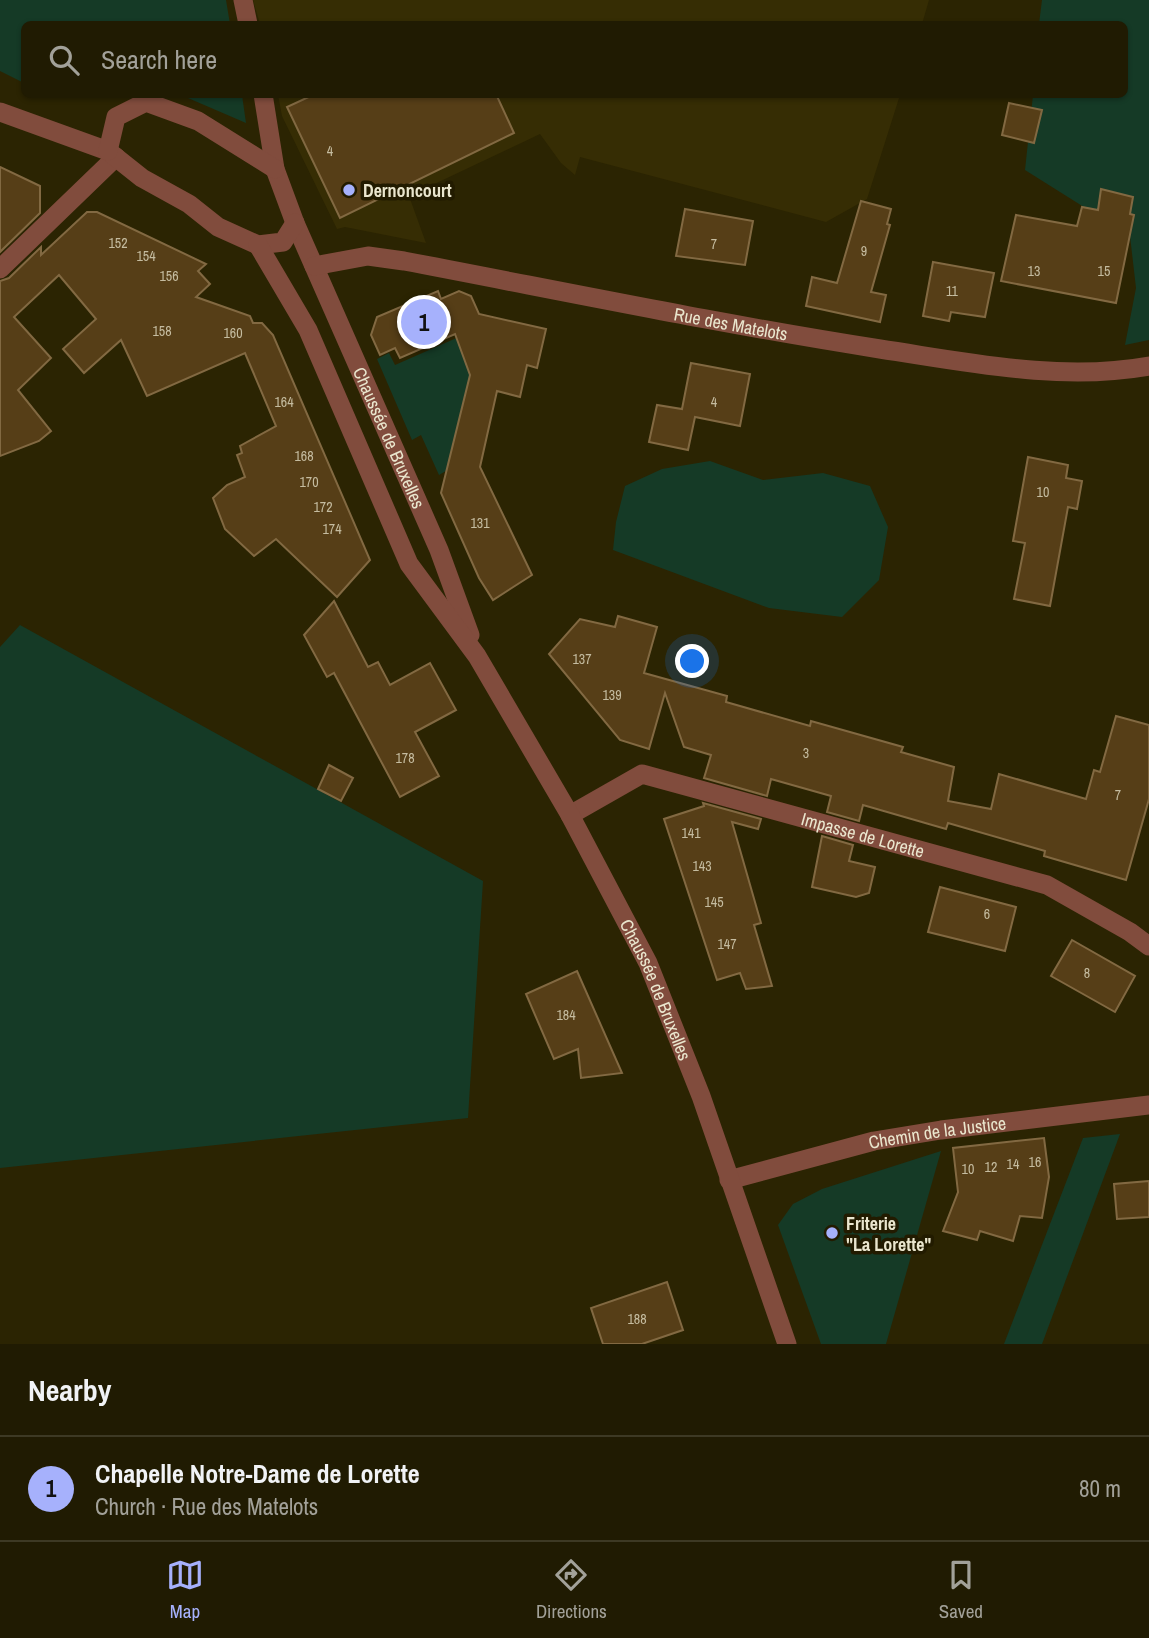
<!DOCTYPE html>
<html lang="en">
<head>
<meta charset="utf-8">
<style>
	body { margin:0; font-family:"Archivo Narrow",sans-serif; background:#2d2811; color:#f1f3f6 }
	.you { position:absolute; left:693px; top:662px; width:24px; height:24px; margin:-18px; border:5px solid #fff; border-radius:50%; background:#1a73e8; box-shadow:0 0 0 10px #1a73e833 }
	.badge { display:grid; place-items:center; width:46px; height:46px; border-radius:50%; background:#a6b1fc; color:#111; font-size:23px; font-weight:700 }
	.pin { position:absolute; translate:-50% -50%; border:4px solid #fff; box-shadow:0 2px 7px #0006 }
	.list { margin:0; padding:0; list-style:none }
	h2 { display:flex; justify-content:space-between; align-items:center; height:91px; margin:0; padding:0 28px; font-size:30px }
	h2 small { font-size:23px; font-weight:400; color:#a2a199 }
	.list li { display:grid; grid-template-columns:46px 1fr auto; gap:21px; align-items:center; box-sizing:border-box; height:105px; padding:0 28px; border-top:2px solid #3d3924 }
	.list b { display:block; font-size:26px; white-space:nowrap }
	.list p { margin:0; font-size:23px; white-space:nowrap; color:#a2a199 }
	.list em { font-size:23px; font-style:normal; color:#a2a199 }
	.icon { flex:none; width:38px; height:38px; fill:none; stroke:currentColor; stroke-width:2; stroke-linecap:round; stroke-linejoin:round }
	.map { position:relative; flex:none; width:1149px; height:1344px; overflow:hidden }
	.search { position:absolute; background:#201b02; box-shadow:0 2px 5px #0004; left:21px; right:21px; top:21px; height:77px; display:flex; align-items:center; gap:18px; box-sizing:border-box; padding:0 24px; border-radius:10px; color:#a2a199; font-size:26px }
	.sheet { height:196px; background:#201b02 }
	nav { display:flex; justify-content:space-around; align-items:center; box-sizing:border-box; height:98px; border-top:2px solid #3d3924; background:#201b02; font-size:19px; color:#a2a199 }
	nav a { display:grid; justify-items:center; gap:4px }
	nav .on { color:#a6b1fc }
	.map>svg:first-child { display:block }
	.built { fill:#362d04 }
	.green { fill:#153a26 }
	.building { fill:#563e17; stroke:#826942; stroke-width:2 }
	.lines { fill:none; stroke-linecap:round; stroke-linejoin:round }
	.minor { stroke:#814c3d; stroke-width:19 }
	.tertiary { stroke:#814c3d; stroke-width:19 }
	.poi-dot { fill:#a6b1fc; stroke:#221b00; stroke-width:2.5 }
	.labels { text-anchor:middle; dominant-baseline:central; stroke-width:7; stroke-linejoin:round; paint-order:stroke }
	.number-label { font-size:14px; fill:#c5bca0 }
	.poi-label { font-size:18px; font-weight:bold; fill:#eae6ce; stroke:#221b00; text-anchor:start }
	.street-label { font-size:18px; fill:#eae6ce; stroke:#221b00 }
</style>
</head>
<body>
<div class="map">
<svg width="1149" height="1344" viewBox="0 0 1149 1344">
	<rect width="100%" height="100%" fill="#2b2402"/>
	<g class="built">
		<path d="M253 0H929L922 24H260Z"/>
		<path d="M278 95H900L867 199 826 222 580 157 575 175 561 163 540 134 409 196 426 243 345 227 337 229 282 116Z"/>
	</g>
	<g class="green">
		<path d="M0 0H226L230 24H24V83L0 71Z"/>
		<path d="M1042 0H1149V340L1125 345 1136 288 1130 236 1025 170 1033 95 1124 94V24H1039Z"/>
		<path d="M181 95H242L246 123Z"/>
		<path d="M461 336 480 342 451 468 439 475 421 435 412 440 377 359 389 353 395 365Z"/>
		<path d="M710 461 763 480 823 473 870 486 888 527 879 580 842 617 769 608 613 550 616 522 625 486 662 469Z"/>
		<path d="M20 625 483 881 468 1118 0 1168V647Z"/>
		<path d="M1120 1134 1042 1344H1004L1083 1138Z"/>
		<path d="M941 1151 886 1344H821L778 1225 793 1204 822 1189Z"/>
	</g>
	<g class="building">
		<path d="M315 94H496L514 133 340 218 287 107Z"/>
		<path d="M1009 103 1042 110 1034 143 1002 135Z"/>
		<path d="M0 167 40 186V213L0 252Z"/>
		<path d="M1101 189 1133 197 1130 214 1134 215 1116 303 1001 281 1016 215 1077 226 1082 207 1098 210Z"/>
		<path d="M861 201 891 209 887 224 890 225 871 292 886 295 880 322 806 306 812 277 837 283Z"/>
		<path d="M685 209 753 221 745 265 676 256Z"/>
		<path d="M87 212H97L206 264 198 271 210 284 196 297 250 316 253 323H262L273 335 370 560 337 597 276 539 254 556 225 529 213 498 227 485 245 477 237 455 242 453 240 446 276 426 245 353 147 396 121 340 84 373 63 349 96 319 59 275 14 317 51 358 18 390 51 431 39 441 0 456V281L9 278 41 247V255Z"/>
		<path d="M933 262 994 273 985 317 951 312 949 321 923 316Z"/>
		<path d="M438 291 441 299 459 291 471 296 479 314 546 329 537 368 527 365 520 397 497 391 480 467 532 575 493 600 479 578 441 493 470 375 455 334 400 358 395 348 380 355 371 335 377 317Z"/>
		<path d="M691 363 750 374 740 426 695 417 688 450 649 442 657 405 682 409Z"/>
		<path d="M1028 457 1068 465 1066 478 1082 481 1077 509 1068 507 1050 606 1014 599 1025 543 1013 541Z"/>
		<path d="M334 601 368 667 378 662 390 685 430 663 456 710 415 732 439 776 400 797 334 673 327 677 304 635Z"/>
		<path d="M618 616 657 627 644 673 727 696 726 702 810 726 811 721 903 747 901 752 954 767 948 801 991 809 999 774 1086 799 1094 770 1100 772 1116 716 1149 725V799L1126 880 1044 856 1045 851 948 823 946 829 863 805 859 821 827 812 831 796 771 779 767 796 704 778 711 755 684 747 665 693 649 749 620 740 549 654 580 619 615 627Z"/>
		<path d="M329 765 353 778 341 801 318 789Z"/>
		<path d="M703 803 761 819 758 829 732 822 761 923 754 925 772 986 746 989 740 973 717 980 664 819 704 806Z"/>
		<path d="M822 836 853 845 849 861 875 867 869 893 856 897 812 887Z"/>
		<path d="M940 887 1016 907 1005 951 928 932Z"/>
		<path d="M1072 940 1135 976 1115 1012 1051 976Z"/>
		<path d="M577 971 622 1073 581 1078 578 1049 554 1059 526 994Z"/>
		<path d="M1044 1138 1049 1177 1042 1218 1020 1216 1013 1241 980 1231 977 1240 943 1231 958 1192 953 1148Z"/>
		<path d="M1149 1181V1217L1117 1219 1114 1184Z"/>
		<path d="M667 1282 683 1330 642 1344H603L591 1308Z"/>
	</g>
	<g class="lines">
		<g class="minor">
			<path d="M0 269 116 157"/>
			<path id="s1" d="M570 815 642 774 1047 885 1130 932 1149 946"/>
			<path id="s2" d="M729 1180 874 1141 941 1130 1149 1105"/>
		</g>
		<g class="tertiary">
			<path d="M243 0 248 24"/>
			<path id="s3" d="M263 94 275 169 295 223 439 550 470 635"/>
			<path d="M0 112 108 151 142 178 189 204 218 227 258 245 283 242 295 223"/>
			<path d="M108 151 116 117 146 102 198 121 275 169"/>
			<path id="s4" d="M258 245 308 330 409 564 477 656 570 815 648 963 701 1096 787 1344"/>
			<path id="s5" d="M314 266 368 256 404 261C562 291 720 324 880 349 968 362 1060 382 1149 366"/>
		</g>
	</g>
	<g class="poi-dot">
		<circle cx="349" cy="190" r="7"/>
		<circle cx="832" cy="1233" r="7"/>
	</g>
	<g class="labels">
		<g class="number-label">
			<text x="330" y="151">4</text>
			<text x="118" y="243">152</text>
			<text x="714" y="244">7</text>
			<text x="864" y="251">9</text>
			<text x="146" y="256">154</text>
			<text x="1034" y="271">13</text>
			<text x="1104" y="271">15</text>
			<text x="169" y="276">156</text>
			<text x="952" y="291">11</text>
			<text x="162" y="331">158</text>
			<text x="233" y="333">160</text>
			<text x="284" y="402">164</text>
			<text x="714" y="402">4</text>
			<text x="304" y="456">168</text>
			<text x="309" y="482">170</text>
			<text x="1043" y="492">10</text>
			<text x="323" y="507">172</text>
			<text x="480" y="523">131</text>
			<text x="332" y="529">174</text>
			<text x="582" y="659">137</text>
			<text x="612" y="695">139</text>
			<text x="806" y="753">3</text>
			<text x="405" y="758">178</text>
			<text x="1118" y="795">7</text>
			<text x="691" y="833">141</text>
			<text x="702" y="866">143</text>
			<text x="714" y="902">145</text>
			<text x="987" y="914">6</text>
			<text x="727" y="944">147</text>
			<text x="1087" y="973">8</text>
			<text x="566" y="1015">184</text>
			<text x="1035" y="1162">16</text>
			<text x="1013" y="1164">14</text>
			<text x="991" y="1167">12</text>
			<text x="968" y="1169">10</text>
			<text x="637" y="1319">188</text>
		</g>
		<g class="poi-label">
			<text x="363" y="190">Dernoncourt</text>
			<text x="846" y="1223">Friterie<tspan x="846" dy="21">"La Lorette"</tspan></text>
		</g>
		<g class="street-label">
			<text stroke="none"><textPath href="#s5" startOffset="424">Rue des Matelots</textPath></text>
			<text stroke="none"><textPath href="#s3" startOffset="368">Chaussée de Bruxelles</textPath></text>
			<text stroke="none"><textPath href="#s1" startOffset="312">Impasse de Lorette</textPath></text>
			<text stroke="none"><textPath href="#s4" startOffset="847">Chaussée de Bruxelles</textPath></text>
			<text stroke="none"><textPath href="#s2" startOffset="214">Chemin de la Justice</textPath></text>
		</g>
	</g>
</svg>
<div class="you"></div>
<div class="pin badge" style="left:424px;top:322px">1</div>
<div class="search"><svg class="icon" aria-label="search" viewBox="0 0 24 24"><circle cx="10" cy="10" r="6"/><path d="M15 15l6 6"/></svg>Search here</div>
</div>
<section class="sheet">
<h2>Nearby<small></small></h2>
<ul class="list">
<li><span class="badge">1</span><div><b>Chapelle Notre-Dame de Lorette</b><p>Church · Rue des Matelots</p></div><em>80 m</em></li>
</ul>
</section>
<nav>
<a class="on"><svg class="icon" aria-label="map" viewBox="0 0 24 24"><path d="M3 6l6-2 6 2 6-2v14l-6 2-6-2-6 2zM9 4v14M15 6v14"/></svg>Map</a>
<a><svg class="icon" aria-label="directions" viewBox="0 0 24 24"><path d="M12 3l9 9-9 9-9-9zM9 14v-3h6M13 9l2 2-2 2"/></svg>Directions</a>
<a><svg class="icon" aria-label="saved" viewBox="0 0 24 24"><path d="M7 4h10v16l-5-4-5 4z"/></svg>Saved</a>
</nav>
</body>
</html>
